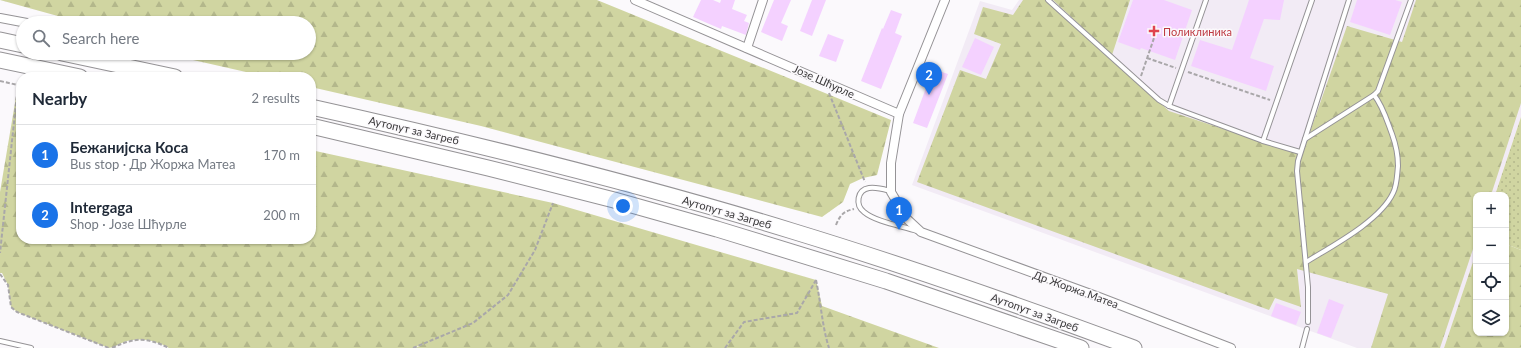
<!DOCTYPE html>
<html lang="en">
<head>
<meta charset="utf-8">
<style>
	body { margin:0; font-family:Lato,sans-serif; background:#f2f2f3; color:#1f2937 }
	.controls { position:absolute; right:12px; bottom:12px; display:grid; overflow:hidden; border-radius:8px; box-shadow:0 1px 3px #0004 }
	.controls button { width:36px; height:36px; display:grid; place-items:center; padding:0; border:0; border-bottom:1px solid #e0e1e3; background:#fff; color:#1f2937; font:20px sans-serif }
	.you { position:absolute; left:623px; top:206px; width:14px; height:14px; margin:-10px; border:3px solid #fff; border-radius:50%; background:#1a73e8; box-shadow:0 0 0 6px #1a73e833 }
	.badge { display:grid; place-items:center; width:26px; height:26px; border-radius:50%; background:#1a73e8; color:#fff; font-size:13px; font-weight:700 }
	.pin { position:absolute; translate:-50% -33px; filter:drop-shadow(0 1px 2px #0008) }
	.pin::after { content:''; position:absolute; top:21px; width:14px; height:12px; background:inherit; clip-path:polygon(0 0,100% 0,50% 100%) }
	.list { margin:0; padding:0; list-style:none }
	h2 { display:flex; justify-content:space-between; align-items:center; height:52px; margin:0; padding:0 16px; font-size:17px }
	h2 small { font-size:13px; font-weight:400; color:#747a83 }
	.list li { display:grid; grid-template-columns:26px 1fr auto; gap:12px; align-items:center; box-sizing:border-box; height:60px; padding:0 16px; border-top:1px solid #e0e1e3 }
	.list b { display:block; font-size:15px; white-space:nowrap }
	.list p { margin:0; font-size:13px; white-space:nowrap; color:#747a83 }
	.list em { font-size:13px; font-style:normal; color:#747a83 }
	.icon { flex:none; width:22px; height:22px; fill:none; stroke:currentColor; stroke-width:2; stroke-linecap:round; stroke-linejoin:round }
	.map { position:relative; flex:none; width:1521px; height:348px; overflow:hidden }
	.search { position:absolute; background:#fff; box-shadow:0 1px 3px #0004; left:16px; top:16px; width:300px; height:44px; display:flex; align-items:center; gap:10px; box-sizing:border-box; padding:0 14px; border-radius:22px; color:#747a83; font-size:15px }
	.panel { position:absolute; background:#fff; box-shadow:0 1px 3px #0004; left:16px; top:72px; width:300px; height:172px; border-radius:16px }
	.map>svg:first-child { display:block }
	.built { fill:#f2ebf5 }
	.green { fill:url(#green-dots) }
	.forest { fill:url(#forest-firs) }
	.building { fill:#f4d1ff }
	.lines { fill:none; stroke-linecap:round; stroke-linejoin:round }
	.lane-casing { stroke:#959396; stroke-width:6 }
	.street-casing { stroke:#959396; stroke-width:10 }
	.highway-casing { stroke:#959396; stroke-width:17 }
	.path { stroke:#a9a7a9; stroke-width:2; stroke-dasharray:4 2; stroke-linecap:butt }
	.lane { stroke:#fff; stroke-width:4 }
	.street { stroke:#fff; stroke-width:8 }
	.highway { stroke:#fff; stroke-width:15 }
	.health-dot { fill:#e0444e; stroke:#fbf9fc; stroke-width:1.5 }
	.labels { text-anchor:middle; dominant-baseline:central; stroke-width:3; stroke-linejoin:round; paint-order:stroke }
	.health-label { font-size:11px; fill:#be3a42; stroke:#fbf9fc; text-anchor:start }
	.street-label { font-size:11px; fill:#383738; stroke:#fbf9fc }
</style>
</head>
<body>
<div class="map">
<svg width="1521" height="348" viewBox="0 0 1521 348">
	<defs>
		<pattern id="green-dots" width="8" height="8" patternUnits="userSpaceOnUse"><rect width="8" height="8" fill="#d0d5a1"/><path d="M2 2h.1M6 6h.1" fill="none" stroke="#b3b78b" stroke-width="1.8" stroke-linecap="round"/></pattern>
		<pattern id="forest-firs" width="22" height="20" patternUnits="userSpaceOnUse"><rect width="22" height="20" fill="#d0d5a1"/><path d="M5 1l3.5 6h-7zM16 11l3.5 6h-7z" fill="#b3b78b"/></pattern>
	</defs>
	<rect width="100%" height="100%" fill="#fbf9fc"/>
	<path class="built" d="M1019 0H1521V117L1495 195H1476V253L1444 348H1357L912 185 980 1 1012 10Z"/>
	<path class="green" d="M1521 117V250L1506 244V195H1495Z"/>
	<g class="forest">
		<path d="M0 0H597L891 120 877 175 863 178 850 184 843 202 822 217 481 126 311 87V77H268L162 53H309V23H83Z"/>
		<path d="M1023 0H1046L1169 111 1302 155 1347 26 1402 42 1416 0H1521V103L1491 195H1476V240L1440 348H1371L1388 294 1297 269 1301 307 1275 298 1269 310 917 182 960 70 986 79 1001 44 974 34 983 7 1013 15Z"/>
		<path d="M1053 0H1130L1112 55Z"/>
		<path d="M18 85 21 86V239H311V150L553 203 816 280 822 306 939 348H415L426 343 413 348H169C154 340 141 337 124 342 119 344 114 347 109 348L17 312 11 307 8 285 2 273H0V192Z"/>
		<path d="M1506 244 1521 250V348H1444L1476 253V333H1506Z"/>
	</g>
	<g class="building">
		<path d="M701 0H713L720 3 721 0H735L732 9 747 15 744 21 749 23 746 35 722 26 721 29 693 17Z"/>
		<path d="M774 0H791L781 23 788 26 782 41 761 32Z"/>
		<path d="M812 0H826L812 36 800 31Z"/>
		<path d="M1133 0H1164L1192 10 1175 60 1141 48 1140 50 1118 42Z"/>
		<path d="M1249 0H1284L1280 20 1264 19 1250 58 1274 66 1266 91 1191 66 1200 40 1232 50Z"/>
		<path d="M1357 0H1395L1402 2 1390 35 1350 22Z"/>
		<path d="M891 10 902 14 895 33 902 36 881 89 861 81 882 28 883 29Z"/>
		<path d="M828 34 844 40 836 62 819 56Z"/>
		<path d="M975 38 994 47 981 75 962 67Z"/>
		<path d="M939 71 948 74 927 128 913 123 929 80 935 82Z"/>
		<path d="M1329 299 1344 305 1331 338 1317 333Z"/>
		<path d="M1276 303 1301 312 1296 325 1271 316Z"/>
	</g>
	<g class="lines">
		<defs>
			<g id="lane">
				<path d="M1048 0 1159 100 1169 106 1263 141 1300 152"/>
				<path d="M1169 106 1206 0"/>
				<path d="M1305 139 1374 95 1378 91 1411 0"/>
				<path d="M1263 141 1312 0"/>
				<path d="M890 191C883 189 877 187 869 188 857 190 855 205 864 212 876 222 902 226 917 231"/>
				<path d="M1306 262C1332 246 1380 221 1393 193 1397 186 1397 175 1398 166 1398 155 1396 145 1392 134 1387 121 1383 106 1374 95"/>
				<path d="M1308 322V287L1297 171 1298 161 1349 0"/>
				<path d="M0 341 31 348"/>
				<path d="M1302 348 1307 329"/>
			</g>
			<g id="street">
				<path d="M635 0 899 114"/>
				<path d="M945 0 899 114 891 163V192L907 219 921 232 1099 297 1231 348"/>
				<path d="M0 18 27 23"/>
				<path d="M747 48 763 0"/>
			</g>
			<g id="highway">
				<path d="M0 40 23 45"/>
				<path d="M62 53 175 77"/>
				<path d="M0 60 80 77"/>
				<path d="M311 107C473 143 633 182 792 231 907 266 1021 306 1134 348"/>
				<path d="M311 126 488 168 614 200 717 229 886 281 1081 348"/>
			</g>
		</defs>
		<use href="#lane" class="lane-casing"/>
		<use href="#street" class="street-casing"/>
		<use href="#highway" class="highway-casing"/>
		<g class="path">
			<path d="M1147 58 1176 68"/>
			<path d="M1188 72 1270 100"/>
			<path d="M1141 76 1154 38"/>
			<path d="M0 81 18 85 0 253"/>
			<path d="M829 93 865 182"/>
			<path d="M836 225C840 215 844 211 854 209"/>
			<path d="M0 274 8 285 11 307 17 312 109 348"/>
			<path d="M816 280C821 303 822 326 829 348"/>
			<path d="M112 348C135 337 146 337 169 348"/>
			<path d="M413 348 473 323 508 295 535 250 553 203"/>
			<path d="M725 348 744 322 797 313 816 280"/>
		</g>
		<use href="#lane" class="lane"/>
		<use href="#street" class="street"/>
		<use href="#highway" class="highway"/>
	</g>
	<path class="health-dot" d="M1152 25h4v4h4v4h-4v4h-4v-4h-4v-4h4z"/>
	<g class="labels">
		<g class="health-label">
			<text x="1163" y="31">Поликлиника</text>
		</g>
		<g class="street-label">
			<text transform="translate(824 81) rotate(24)">Јозе Шћурле</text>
			<text transform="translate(414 130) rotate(13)">Аутопут за Загреб</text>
			<text transform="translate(727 212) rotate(16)">Аутопут за Загреб</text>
			<text transform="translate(1076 289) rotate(20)">Др Жоржа Матеа</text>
			<text transform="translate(1035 312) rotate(20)">Аутопут за Загреб</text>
		</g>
	</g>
</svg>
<div class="controls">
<button>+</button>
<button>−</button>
<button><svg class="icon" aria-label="locate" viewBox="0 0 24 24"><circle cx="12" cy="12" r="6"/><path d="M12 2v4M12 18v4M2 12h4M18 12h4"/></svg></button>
<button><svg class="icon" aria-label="layers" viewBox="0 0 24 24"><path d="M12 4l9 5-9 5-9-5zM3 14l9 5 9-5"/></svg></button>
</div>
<div class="you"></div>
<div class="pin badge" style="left:899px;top:230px">1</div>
<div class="pin badge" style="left:929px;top:95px">2</div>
<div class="search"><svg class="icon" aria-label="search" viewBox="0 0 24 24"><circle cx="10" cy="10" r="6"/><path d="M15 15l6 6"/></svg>Search here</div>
<section class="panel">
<h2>Nearby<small>2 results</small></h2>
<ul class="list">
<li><span class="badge">1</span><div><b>Бежанијска Коса</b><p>Bus stop · Др Жоржа Матеа</p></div><em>170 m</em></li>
<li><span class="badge">2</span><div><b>Intergaga</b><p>Shop · Јозе Шћурле</p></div><em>200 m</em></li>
</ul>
</section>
</div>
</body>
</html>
